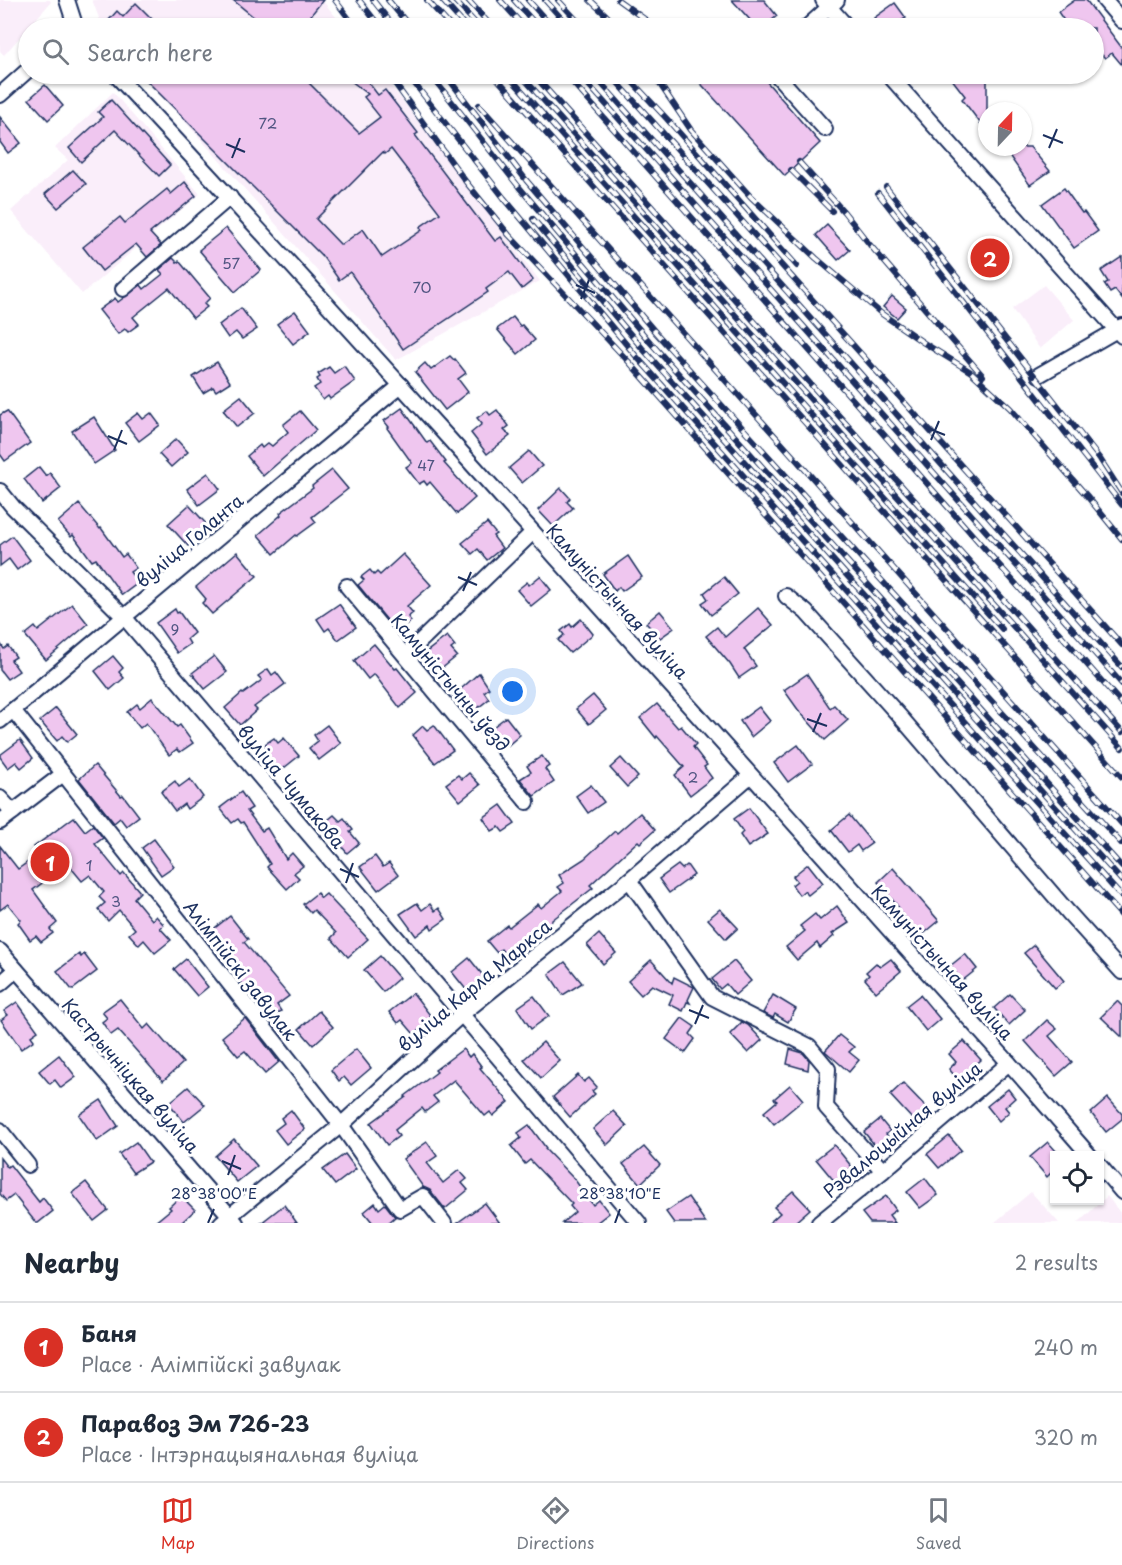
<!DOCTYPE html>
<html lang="en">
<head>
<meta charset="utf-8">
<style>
	body { margin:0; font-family:"Playpen Sans",sans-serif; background:#f2f2f3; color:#1f2937 }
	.controls { position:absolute; right:18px; bottom:18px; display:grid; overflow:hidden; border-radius:0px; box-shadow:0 2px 4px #0004 }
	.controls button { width:54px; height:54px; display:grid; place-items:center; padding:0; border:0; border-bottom:2px solid #e0e1e3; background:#fff; color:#1f2937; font:30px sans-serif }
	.compass { position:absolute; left:978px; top:102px; width:54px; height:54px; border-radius:50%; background:#fff; box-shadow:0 2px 4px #0004; rotate:22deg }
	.you { position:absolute; left:513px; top:692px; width:21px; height:21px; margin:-15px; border:4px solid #fff; border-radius:50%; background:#1a73e8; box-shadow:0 0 0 9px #1a73e833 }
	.badge { display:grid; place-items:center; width:39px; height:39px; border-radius:50%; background:#d93025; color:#fff; font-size:20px; font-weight:700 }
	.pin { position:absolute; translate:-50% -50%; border:3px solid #fff; box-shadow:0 2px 6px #0006 }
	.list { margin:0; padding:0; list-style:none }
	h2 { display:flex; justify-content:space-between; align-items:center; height:78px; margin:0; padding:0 24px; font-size:26px }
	h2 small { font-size:20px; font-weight:400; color:#747a83 }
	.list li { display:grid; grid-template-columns:39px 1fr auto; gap:18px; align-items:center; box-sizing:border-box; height:90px; padding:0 24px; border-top:2px solid #e0e1e3 }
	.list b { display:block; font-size:22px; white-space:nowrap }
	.list p { margin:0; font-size:20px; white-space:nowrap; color:#747a83 }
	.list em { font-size:20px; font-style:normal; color:#747a83 }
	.icon { flex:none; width:33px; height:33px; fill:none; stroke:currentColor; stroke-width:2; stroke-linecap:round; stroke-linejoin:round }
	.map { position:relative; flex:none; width:1122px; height:1223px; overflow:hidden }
	.search { position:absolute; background:#fff; box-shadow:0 2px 4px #0004; left:18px; right:18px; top:18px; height:66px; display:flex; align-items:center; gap:15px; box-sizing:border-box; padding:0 21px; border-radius:33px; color:#747a83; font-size:22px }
	.sheet { height:258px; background:#fff }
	nav { display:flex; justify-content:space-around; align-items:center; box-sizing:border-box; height:84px; border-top:2px solid #e0e1e3; background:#fff; font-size:16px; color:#747a83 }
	nav a { display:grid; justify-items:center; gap:3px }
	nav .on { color:#d93025 }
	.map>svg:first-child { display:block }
	.built { fill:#faeefa }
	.building { fill:#efc6ef; stroke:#1b2f5e; stroke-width:1.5; fill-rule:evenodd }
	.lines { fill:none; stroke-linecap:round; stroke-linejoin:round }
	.minor-casing { stroke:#1b2f5e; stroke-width:18 }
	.minor { stroke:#fff; stroke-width:14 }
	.rail-casing { stroke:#1b2f5e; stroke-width:6 }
	.rail { stroke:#fff; stroke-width:4; stroke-dasharray:11; stroke-linecap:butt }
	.ticks { fill:none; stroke:#1b2f5e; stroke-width:2 }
	.labels { text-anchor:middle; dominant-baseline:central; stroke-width:6; stroke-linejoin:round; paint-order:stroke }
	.number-label { font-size:15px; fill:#505582 }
	.street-label { font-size:18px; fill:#1b2f5e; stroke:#fff }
	.ticks-label { font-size:15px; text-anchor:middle; fill:#1b2f5e; stroke:#fff; stroke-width:6; stroke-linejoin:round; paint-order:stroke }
</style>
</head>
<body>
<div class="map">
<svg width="1122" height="1223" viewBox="0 0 1122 1223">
	<rect width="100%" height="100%" fill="#fff"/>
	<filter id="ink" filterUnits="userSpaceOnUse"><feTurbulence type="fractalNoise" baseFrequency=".0167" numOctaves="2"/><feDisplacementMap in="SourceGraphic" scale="12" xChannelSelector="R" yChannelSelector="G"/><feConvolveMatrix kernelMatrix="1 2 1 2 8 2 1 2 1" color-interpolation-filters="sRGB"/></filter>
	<g filter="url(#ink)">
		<g class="built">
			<path d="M0 0H50L51 2 4 55 0 51Z"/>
			<path d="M92 0H322L345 28H103Z"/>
			<path d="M143 74H382L540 281 396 360Z"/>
			<path d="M113 92 200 194 82 294 11 211 68 160 55 148Z"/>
			<path d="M1044 285 1074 320 1040 349 1012 309Z"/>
			<path d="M1031 1192 1059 1223H994Z"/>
			<path d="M1107 1196 1122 1215V1223H1078Z"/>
		</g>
		<g class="building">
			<path d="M233 0H323L311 15 328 28H267Z"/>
			<path d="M732 0H764L777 16 762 28H742L751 21Z"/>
			<path d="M1075 0H1086L1122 48V65L1112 53 1105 58 1102 55 1099 57 1094 49V28H1069L1058 12Z"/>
			<path d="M136 3 161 28H107L112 23 109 20 117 11 123 17Z"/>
			<path d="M895 3 906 18 901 21 907 28H881L874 18Z"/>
			<path d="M140 74H300L359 133 380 117 364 97 368 94 342 74H362L378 95 385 90 418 133 415 135 495 241 501 237 533 280 522 289 509 272 486 289 488 292 403 349 350 272 339 280 323 257ZM391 149 440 213 420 227 422 230 382 257 363 229 341 245 316 219 383 152 385 154Z"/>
			<path d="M692 74H760L820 143 785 176Z"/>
			<path d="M948 74H983L987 80V132L962 99 965 96Z"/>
			<path d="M45 85 63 106 48 120 29 99Z"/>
			<path d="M111 100 170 165 159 176 115 130 81 162 69 148 103 117 98 112Z"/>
			<path d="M0 117 21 143 8 153 0 142Z"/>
			<path d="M1003 147H1030L1050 171 1030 185Z"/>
			<path d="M73 170 86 184 58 208 45 194Z"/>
			<path d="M185 182 196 196 150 233 161 245 147 257 136 244 102 271 83 247 120 217 125 223 167 189 171 194Z"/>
			<path d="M1064 188 1082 213 1084 212 1098 231 1074 248 1042 204Z"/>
			<path d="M827 225 850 250 838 260 816 235Z"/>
			<path d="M226 228 261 270 235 292 199 250Z"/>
			<path d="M1122 257V299L1115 290 1110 293 1104 284 1108 282 1101 271Z"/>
			<path d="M173 258 177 262 179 261 210 298 204 304 207 307 193 318 169 288 133 317 139 324 128 332 125 329 118 334 99 310 115 298 118 302 141 285 144 289 163 274 159 270Z"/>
			<path d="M892 296 906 308 897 318 883 307Z"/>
			<path d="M241 308 257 329 242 339 236 332 228 338 219 325Z"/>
			<path d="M295 311 310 331 293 344 277 324Z"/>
			<path d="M513 317 520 326 522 325 535 340 518 354 497 329Z"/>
			<path d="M450 356 454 360 455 359 466 373 458 379 468 392 445 410 415 372 425 363 431 370Z"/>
			<path d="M217 362 230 382 216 391 213 387 203 393 193 377Z"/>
			<path d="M344 366 355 381 330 399 328 396 323 400 314 388 320 384 317 379 320 377 318 374 329 367 334 373Z"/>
			<path d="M241 396 255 413 237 427 223 410Z"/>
			<path d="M402 408 427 443 430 441 446 462 444 463 475 498 457 514 430 482 427 485 424 481 419 484 406 467 412 463 387 428 389 427 384 421Z"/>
			<path d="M497 410 509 426 504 430 510 436 487 454 471 433 482 424 477 418 487 411 490 415Z"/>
			<path d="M7 411 30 443 5 461 0 454V415Z"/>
			<path d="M300 411 316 430 263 476 247 456 260 445 262 448 268 443 272 446 288 432 283 425Z"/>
			<path d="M138 413 143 419 151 413 160 425 139 441 125 423Z"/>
			<path d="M94 417 115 450 94 464 72 431Z"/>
			<path d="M176 439 188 452 171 467 159 454Z"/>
			<path d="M529 451 542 466 522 483 509 468Z"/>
			<path d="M39 467 46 476 50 473 61 488 42 503 24 479Z"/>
			<path d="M332 470 348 489 312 517 316 522 297 536 296 535 274 554 258 535 281 515 280 513 313 488 312 486Z"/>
			<path d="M208 473 220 489 199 505 187 489Z"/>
			<path d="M561 488 570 498 567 502 573 508 553 526 538 510Z"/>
			<path d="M79 504 100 529 101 528 122 557 126 554 136 568 130 572 138 583 122 595 96 559 92 561 73 535 71 537 58 522Z"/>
			<path d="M189 505 209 527 188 546 168 524Z"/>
			<path d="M487 523 496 534 493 536 502 548 487 560 478 549 472 554 462 543Z"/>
			<path d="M12 536 30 560 17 570 9 559 0 566V545Z"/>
			<path d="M237 552 257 576 212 614 202 603 206 599 196 587Z"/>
			<path d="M403 554 431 585 407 606 413 613 408 617 411 621 396 631 358 585 364 580 361 577 370 570 374 575 377 572 380 575Z"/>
			<path d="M628 556 642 577 622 591 619 587 615 591 603 574Z"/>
			<path d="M540 576 551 590 531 606 517 590 527 582 529 585Z"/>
			<path d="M724 577 738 594 711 615 702 603 708 599 704 593Z"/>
			<path d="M72 604 88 624 46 660 25 635 35 627 38 631Z"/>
			<path d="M339 604 356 627 338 640 329 628 325 631 317 619Z"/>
			<path d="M758 608 773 625 744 649 756 666 739 678 730 664 706 636 717 627 725 637Z"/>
			<path d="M175 609 177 613 179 612 194 633 187 639 190 644 177 653 156 623Z"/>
			<path d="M660 611 674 628 660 638 646 623Z"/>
			<path d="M581 619 593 634 570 653 558 640 564 635 561 631 570 624 572 627Z"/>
			<path d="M447 636 455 646 451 649 457 656 434 675 420 657Z"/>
			<path d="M0 643 4 649 8 646 16 657 11 660 19 671 7 679 0 670Z"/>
			<path d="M374 644 395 669 397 668 417 693 400 708 374 674 368 679 354 661Z"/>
			<path d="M113 656 123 668 119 672 124 678 110 690 95 671Z"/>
			<path d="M214 656 227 672 205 689 192 673Z"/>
			<path d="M268 669 272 675 276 672 285 684 254 707 257 710 240 725 225 708 242 693 243 694 262 680 258 676Z"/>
			<path d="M479 673 489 688 484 692 489 699 468 716 453 696Z"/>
			<path d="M807 674 830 708 834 705 848 720 825 740 799 711 784 690Z"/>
			<path d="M593 695 606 710 589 724 576 709Z"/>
			<path d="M152 698 177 727 180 725 193 743 180 752 177 749 169 755 146 723 140 728 127 712 137 704 140 708Z"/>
			<path d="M657 704 678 728 681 726 696 744 693 747 707 765 704 767 712 778 690 795 675 775 684 767 657 736 656 738 640 718Z"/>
			<path d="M759 707 770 721 751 737 740 721Z"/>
			<path d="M56 708 77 734 67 742 62 736 57 741 40 721Z"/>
			<path d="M506 717 520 735 507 746 504 741 497 747 485 733Z"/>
			<path d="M327 725 341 743 319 760 309 748 318 741 314 735Z"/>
			<path d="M434 725 453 750 435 763 413 735 423 726 427 730Z"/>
			<path d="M274 738 278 743 284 738 299 756 279 772 265 753 268 750 264 745Z"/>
			<path d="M20 740 33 758 21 768 16 762 8 768 0 757V755Z"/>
			<path d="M798 745 812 764 788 782 774 763Z"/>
			<path d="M542 756 549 766 545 769 554 782 534 796 520 779 531 772 527 766Z"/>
			<path d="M621 758 638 777 627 787 610 768Z"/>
			<path d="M95 765 121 796 123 795 139 816 126 826 120 818 114 823 79 779Z"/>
			<path d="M469 773 480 785 460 801 446 784 458 775 462 779Z"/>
			<path d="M190 779 203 797 187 809 184 804 175 811 161 792 175 781 179 787Z"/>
			<path d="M591 785 604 802 588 813 576 796Z"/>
			<path d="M241 792 252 808 247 811 262 831 267 828 286 859 292 853 303 866 294 873 299 878 287 889 267 867 270 864 243 822 241 823 238 819 232 823 220 808Z"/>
			<path d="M501 805 515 824 503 832 499 827 492 831 483 818Z"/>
			<path d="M749 808 768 834 748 847 740 835 743 832 734 819Z"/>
			<path d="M640 813 655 830 640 843 638 841 590 885 593 888 552 920V921L523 945 525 947 510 960 501 949 497 953 487 941 507 925 509 927 538 904 541 908 562 891 558 887 564 883 559 875 584 859 615 831 617 833Z"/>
			<path d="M334 815 340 821 344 818 353 830 350 832 359 843 347 853 323 824Z"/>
			<path d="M849 815 872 843 861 851 857 845 848 852 831 830Z"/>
			<path d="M74 817 85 831 93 825 103 838 95 844 121 876 124 873 140 892 134 898 152 920 156 916 164 925 160 928 171 940 155 953 144 940 139 945 129 934 135 929 119 910 108 921 98 909 105 903 99 897 104 892 90 875 82 881 68 864 33 890 57 923 50 929 53 933 41 942 36 936 30 940 18 923 21 920 8 904 0 910V846L18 869 39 854 34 847Z"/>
			<path d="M154 839 174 866 161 875 142 848Z"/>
			<path d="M375 856 383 867 389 863 398 875 378 890 360 867Z"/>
			<path d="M808 864 823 883 808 895 804 891 799 895 792 885 797 881 793 876Z"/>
			<path d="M678 865 682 869 687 865 694 875 669 893 659 879Z"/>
			<path d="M893 868 939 921 921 936 897 909 899 908 878 882Z"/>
			<path d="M317 893 321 898 326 894 368 939 348 957 331 938 336 933 314 910 311 913 303 904Z"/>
			<path d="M417 903 422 910 430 904 435 911 439 908 446 919 432 929 430 925 416 936 400 914Z"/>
			<path d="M837 906 849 923 832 934 834 936 820 948 817 943 797 960 786 947 805 931 800 926 815 914 820 920Z"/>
			<path d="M720 909 738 928 726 939 708 919Z"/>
			<path d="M230 916 248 939 244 942 289 996 277 1005 281 1011 269 1020 259 1007 262 1004 248 986 246 988 234 974 240 969 211 931Z"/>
			<path d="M599 934 616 953 603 964 587 945Z"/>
			<path d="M1034 945 1064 981 1055 988 1024 953Z"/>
			<path d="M79 954 81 957 84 954 97 971 72 990 57 971Z"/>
			<path d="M965 954 977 969 962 981 950 966Z"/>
			<path d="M380 956 399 978 383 992 364 970Z"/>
			<path d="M469 958 485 978 468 992 452 972Z"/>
			<path d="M186 959 208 987 197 996 174 969Z"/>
			<path d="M891 959 901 971 876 992 865 979 869 975 866 972 876 963 880 967Z"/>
			<path d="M651 960 672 983 674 977 694 987 688 1000 690 1003 687 1002 683 1011 669 1004 673 995 652 985 641 995 628 981Z"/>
			<path d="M734 961 751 981 735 995 726 984 720 989 712 979Z"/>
			<path d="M565 962 582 983 563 995 549 974Z"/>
			<path d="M413 993 433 1019 414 1034 402 1020 398 1023 389 1012Z"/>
			<path d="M1010 994 1025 1010 1009 1025 994 1008Z"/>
			<path d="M773 995 796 1009 788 1022 775 1014 773 1018 763 1013Z"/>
			<path d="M920 995 940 1019 926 1031 906 1006Z"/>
			<path d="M534 996 549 1016 531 1029 517 1008Z"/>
			<path d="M120 999 144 1029 149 1024 183 1063 163 1081 118 1030 111 1035 102 1022 107 1018 102 1012Z"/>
			<path d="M1117 1001 1122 1006V1037L1101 1017Z"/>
			<path d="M17 1002 38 1031 31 1036 34 1040 21 1049 1 1020 8 1015 4 1011Z"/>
			<path d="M319 1011 333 1027 313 1045 299 1029Z"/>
			<path d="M245 1018 279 1062 265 1074 245 1051 238 1056 222 1037Z"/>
			<path d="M682 1018 695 1027 690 1034 695 1039 685 1053 666 1039Z"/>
			<path d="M1047 1020 1057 1029 1049 1036 1072 1062 1056 1076 1025 1041Z"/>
			<path d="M742 1022 748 1025 762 1040 748 1053 730 1034Z"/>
			<path d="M839 1035 854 1047 849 1052 859 1060 849 1072 825 1051Z"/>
			<path d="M964 1041 981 1060 958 1080 949 1069 956 1062 949 1054Z"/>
			<path d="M543 1042 560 1061 541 1078 524 1059Z"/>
			<path d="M356 1049 371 1068 351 1085 344 1077 339 1081 331 1070Z"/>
			<path d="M463 1049 469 1057 472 1054 482 1067 480 1068 509 1102 493 1116 490 1112 485 1116 454 1080 433 1096 438 1102 425 1112 422 1108 395 1130 399 1136 387 1145 371 1123 406 1097 405 1096 437 1072 435 1070Z"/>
			<path d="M790 1049 803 1053 809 1060 808 1070 787 1064Z"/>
			<path d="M59 1055 76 1077 61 1088 55 1080 50 1084 39 1071Z"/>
			<path d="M578 1075 584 1082 589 1078 597 1087 592 1091 595 1094 570 1117 553 1097Z"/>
			<path d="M903 1083 928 1109 914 1121 890 1095Z"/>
			<path d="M790 1085 803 1100 774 1124 764 1112 777 1101 774 1099Z"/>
			<path d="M188 1087 205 1105 184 1122 169 1103Z"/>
			<path d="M1008 1089 1015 1098 1005 1107 1009 1112 999 1121 987 1106Z"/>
			<path d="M1108 1098 1122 1114V1119L1106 1132 1091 1113Z"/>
			<path d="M101 1100 118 1126 97 1141 79 1115Z"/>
			<path d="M291 1110 305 1129 286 1144 275 1130 284 1123 281 1118Z"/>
			<path d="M613 1111 627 1126 607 1145 593 1129Z"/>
			<path d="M880 1119 890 1131 886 1134 893 1143 881 1153 864 1132Z"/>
			<path d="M529 1125 546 1148 545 1149 575 1180 593 1205 599 1200 609 1213 596 1223H562L575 1212 570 1206 572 1204 530 1160 525 1164 511 1146 521 1138 518 1133Z"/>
			<path d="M949 1136 961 1150 939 1168 927 1154Z"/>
			<path d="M234 1139 257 1166 237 1182 215 1156Z"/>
			<path d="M136 1142 150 1162 133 1173 119 1154Z"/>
			<path d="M427 1142 437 1156 427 1163 443 1183 459 1170 467 1179 462 1183 468 1190 445 1209 430 1190 423 1187 403 1159Z"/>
			<path d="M1048 1142 1057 1152 1054 1154V1170L1047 1177 1030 1157Z"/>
			<path d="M834 1145 852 1167 835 1182 816 1159Z"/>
			<path d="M644 1147 660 1165 640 1184 623 1164Z"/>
			<path d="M345 1154 356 1169 335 1185 323 1170Z"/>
			<path d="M0 1158 7 1167 10 1165 39 1202 43 1198 53 1211 38 1223H36L14 1195 6 1201 0 1194Z"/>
			<path d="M925 1178 938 1195 920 1208 907 1192Z"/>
			<path d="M86 1182 108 1210 94 1221 72 1193Z"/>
			<path d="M793 1191 810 1209 794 1223H769L780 1213 774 1207Z"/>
			<path d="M181 1196 195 1210 181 1223H154L171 1209 169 1207Z"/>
			<path d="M886 1196 896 1210 889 1215 895 1223H870L862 1213Z"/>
			<path d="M688 1197 706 1223H674L666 1212Z"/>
			<path d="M375 1203 379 1209 385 1204 395 1217 388 1223H373L364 1212Z"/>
			<path d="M485 1203 500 1223H457Z"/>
			<path d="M284 1205 297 1223H261Z"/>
		</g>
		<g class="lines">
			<defs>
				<g id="minor">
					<path d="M67 0 76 28"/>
					<path d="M823 0 848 28"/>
					<path d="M1104 0 1122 21"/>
					<path d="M806 28 837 0"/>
					<path d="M115 74C418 399 711 732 1009 1063L1090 1156"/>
					<path d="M776 74 825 129"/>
					<path d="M888 74 1122 336"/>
					<path d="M0 95 28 70"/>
					<path d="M123 289 230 197"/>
					<path d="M1039 375 1117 330 1122 326"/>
					<path d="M0 491 13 507 125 618 639 1223"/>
					<path d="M347 586 527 802"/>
					<path d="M786 596 806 612 904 721 1068 912 1122 972"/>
					<path d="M406 655 533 532"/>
					<path d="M13 710 341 1125 400 1209 423 1196 444 1223"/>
					<path d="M0 721 401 385"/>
					<path d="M0 798 13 812"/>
					<path d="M0 822 63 774"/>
					<path d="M629 880 712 997 809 1046 828 1069 826 1107 883 1171"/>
					<path d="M0 951 236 1223"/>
					<path d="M0 984 16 970"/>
					<path d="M0 1130 28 1165"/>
					<path d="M1100 1166 1122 1192"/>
					<path d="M221 1223 341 1125 462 1014 629 880 750 776"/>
					<path d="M819 1223 883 1171 1009 1063"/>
				</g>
			</defs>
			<use href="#minor" class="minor-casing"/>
			<use href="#minor" class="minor"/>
			<defs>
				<g id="rail">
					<path d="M335 0 356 28"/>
					<path d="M359 0 381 28"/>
					<path d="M373 0 395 28"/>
					<path d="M388 0 411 28"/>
					<path d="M427 0 452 28"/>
					<path d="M442 0 467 28"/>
					<path d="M454 0 480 28"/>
					<path d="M468 0 493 28"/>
					<path d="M500 0 525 28"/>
					<path d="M514 0 539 28"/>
					<path d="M528 0 553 28"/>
					<path d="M545 0 570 28"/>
					<path d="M558 0 584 28"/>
					<path d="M590 0 607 16 617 28"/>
					<path d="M618 0 657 28"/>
					<path d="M388 74 466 182 509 235 629 362 1122 916"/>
					<path d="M407 74 504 198 636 356 1122 897"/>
					<path d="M430 74 519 187 650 342 1122 867"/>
					<path d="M445 74 526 180 656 333 1122 844"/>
					<path d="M493 74 1122 777"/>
					<path d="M507 74 1002 629"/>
					<path d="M520 74 1122 748"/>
					<path d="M533 74 1122 732"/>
					<path d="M565 74 1122 704"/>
					<path d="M579 74 1122 684"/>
					<path d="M593 74 1122 667"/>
					<path d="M610 74 1122 645"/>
					<path d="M625 74 667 119 797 266"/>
					<path d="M653 74 691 130 751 197 816 258 882 314 924 343 971 372 1010 408 1087 496 1122 539"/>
					<path d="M479 105 1122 824"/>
					<path d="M799 162 844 212 870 245 983 376"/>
					<path d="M791 170 832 211"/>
					<path d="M886 187 1100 459 1122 493"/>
					<path d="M878 193 1122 505"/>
					<path d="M533 219 642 348 1122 881"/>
				</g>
			</defs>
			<use href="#rail" class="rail-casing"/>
			<use href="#rail" class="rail"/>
		</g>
	</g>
	<path class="ticks" d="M1043 135 1063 143M226 144 245 152M1049 148 1057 129M232 158 240 138M576 285 595 293M581 299 589 280M925 427 945 435M108 436 127 444M931 440 939 421M114 450 122 430M458 577 477 585M463 591 471 572M807 719 827 726M813 732 821 713M340 869 359 877M346 883 353 863M689 1010 709 1018M695 1024 703 1005M222 1161 241 1169M228 1175 235 1155M208 1223 214 1209M615 1223 620 1209"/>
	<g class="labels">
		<g class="number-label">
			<text x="268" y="122">72</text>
			<text x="231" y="262">57</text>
			<text x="422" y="286">70</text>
			<text x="426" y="464">47</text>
			<text x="175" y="628">9</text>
			<text x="693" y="776">2</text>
			<text x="89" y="864">1</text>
			<text x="116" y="900">3</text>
		</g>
		<g class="street-label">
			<text transform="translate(189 540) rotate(-40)">вуліца Голанта</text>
			<text transform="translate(618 601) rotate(48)">Камуністычная вуліца</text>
			<text transform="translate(451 682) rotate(50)">Камуністычны ўезд</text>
			<text transform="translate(292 786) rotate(50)">вуліца Чумакова</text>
			<text transform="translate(943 962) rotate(48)">Камуністычная вуліца</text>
			<text transform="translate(241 970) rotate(52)">Алімпійскі завулак</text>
			<text transform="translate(474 985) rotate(-40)">вуліца Карла Маркса</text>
			<text transform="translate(131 1075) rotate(49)">Кастрычніцкая вуліца</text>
			<text transform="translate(902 1129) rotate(-40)">Рэвалюцыйная вуліца</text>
		</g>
	</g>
	<g class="ticks-label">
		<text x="214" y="1199">28°38'00"E</text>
		<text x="620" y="1199">28°38'10"E</text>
	</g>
</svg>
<div class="controls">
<button><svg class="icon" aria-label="locate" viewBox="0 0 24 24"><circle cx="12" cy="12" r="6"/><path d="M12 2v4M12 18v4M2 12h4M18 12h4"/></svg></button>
</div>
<svg class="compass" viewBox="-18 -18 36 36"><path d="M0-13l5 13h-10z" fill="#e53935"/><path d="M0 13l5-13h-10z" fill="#747a83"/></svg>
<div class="you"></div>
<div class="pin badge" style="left:50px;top:862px">1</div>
<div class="pin badge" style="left:990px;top:258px">2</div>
<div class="search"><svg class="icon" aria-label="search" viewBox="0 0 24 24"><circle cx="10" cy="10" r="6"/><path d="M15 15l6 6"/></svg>Search here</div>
</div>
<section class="sheet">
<h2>Nearby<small>2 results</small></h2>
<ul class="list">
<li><span class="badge">1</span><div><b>Баня</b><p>Place · Алімпійскі завулак</p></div><em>240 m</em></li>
<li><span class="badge">2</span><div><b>Паравоз Эм 726-23</b><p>Place · Інтэрнацыянальная вуліца</p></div><em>320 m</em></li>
</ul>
</section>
<nav>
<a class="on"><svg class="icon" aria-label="map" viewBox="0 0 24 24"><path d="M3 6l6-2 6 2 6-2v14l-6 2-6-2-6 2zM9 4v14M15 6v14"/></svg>Map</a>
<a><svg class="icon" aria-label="directions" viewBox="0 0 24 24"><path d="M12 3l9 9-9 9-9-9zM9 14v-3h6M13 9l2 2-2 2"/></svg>Directions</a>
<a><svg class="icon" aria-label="saved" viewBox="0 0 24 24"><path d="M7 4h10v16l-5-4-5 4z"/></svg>Saved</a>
</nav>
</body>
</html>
